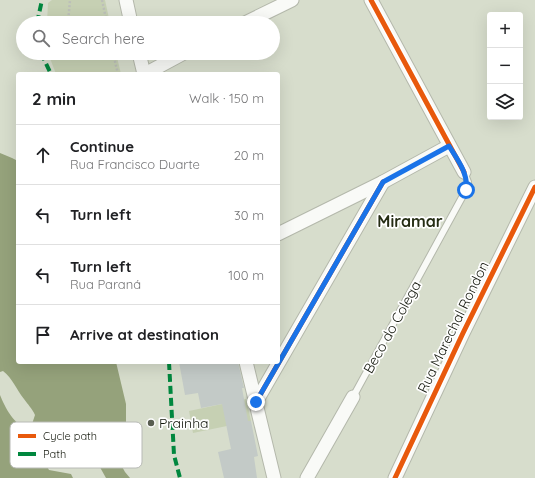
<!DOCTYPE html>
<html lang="en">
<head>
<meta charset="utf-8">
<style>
	body { margin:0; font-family:Quicksand,sans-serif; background:#f6f6f6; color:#202124 }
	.controls { position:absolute; right:12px; top:12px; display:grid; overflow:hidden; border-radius:4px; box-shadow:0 4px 16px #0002 }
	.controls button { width:36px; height:36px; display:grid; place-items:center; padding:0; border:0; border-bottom:1px solid #e0e0e0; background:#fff; color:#202124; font:20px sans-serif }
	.stop { position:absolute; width:12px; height:12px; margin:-9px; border:3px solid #1a73e8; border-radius:50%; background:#fff }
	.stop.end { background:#1a73e8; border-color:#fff; box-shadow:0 1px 4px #0008 }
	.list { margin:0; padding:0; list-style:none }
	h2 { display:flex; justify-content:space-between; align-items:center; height:52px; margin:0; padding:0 16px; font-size:17px }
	h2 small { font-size:13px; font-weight:400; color:#757577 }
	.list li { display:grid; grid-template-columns:26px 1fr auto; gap:12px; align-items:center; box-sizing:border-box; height:60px; padding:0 16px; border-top:1px solid #e0e0e0 }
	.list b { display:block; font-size:15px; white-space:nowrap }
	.list p { margin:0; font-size:13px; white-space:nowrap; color:#757577 }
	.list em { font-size:13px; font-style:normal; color:#757577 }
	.icon { flex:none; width:22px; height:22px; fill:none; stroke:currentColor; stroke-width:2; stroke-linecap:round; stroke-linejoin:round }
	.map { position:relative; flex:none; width:535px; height:478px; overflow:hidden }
	.search { position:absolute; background:#fff; box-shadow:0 4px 16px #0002; left:16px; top:16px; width:264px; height:44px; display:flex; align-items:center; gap:10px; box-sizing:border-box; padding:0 14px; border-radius:22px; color:#757577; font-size:15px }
	.panel { position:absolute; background:#fff; box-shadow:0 4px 16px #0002; left:16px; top:72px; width:264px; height:292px; border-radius:4px }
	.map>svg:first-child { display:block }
	.green { fill:#c6d0b3 }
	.water { fill:#95a27b }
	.building { fill:#c3cac7 }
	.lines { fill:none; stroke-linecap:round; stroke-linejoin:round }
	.service-casing { stroke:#b4b8ab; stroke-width:8 }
	.minor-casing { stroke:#b4b8ab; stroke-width:15 }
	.path { stroke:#bcbfb9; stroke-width:2.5; stroke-dasharray:2 2; stroke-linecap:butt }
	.service { stroke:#f9faf7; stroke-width:6 }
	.minor { stroke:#f9faf7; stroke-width:13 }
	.quiet { stroke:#00873e; stroke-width:4; stroke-dasharray:8 4; stroke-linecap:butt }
	.cycleway-casing { stroke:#fff; stroke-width:8 }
	.cycleway { stroke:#e8590c; stroke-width:5 }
	.route { stroke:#1a73e8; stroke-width:5 }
	.poi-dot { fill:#585d50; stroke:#fff; stroke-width:1.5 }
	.labels { text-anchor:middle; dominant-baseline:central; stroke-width:3.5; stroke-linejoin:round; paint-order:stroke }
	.street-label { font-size:14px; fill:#14180d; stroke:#fff }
	.poi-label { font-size:14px; fill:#14180d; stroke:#fff; text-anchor:start }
	.quarter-label { font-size:16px; font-weight:bold; fill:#252d14; stroke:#fff }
	.key { fill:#fff; stroke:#b8bab6; stroke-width:1 }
	.key-label { font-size:11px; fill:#14180d }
</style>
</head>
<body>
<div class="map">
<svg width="535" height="478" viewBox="0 0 535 478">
	<rect width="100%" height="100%" fill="#d7ddcc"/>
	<g class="green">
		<path d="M52 0H105L110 23H47L48 3Z"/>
		<path d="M48 53H116L121 74H56Z"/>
		<path d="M246 399 251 421 193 433 189 411Z"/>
	</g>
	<path class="water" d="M0 153 12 158 18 161V362H116L126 404V429L120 463 125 472 130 478H106L92 453 82 446 70 444 49 454 44 461 49 470 71 474 73 478H0V395C5 407 15 429 31 427L35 415C32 408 28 405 24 399 16 389 13 379 3 371L0 372Z"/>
	<path class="building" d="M179 362H238L244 388H242L248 421H251L258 456 254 457 257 478H224L218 452 231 449 222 404 201 408 198 393 185 395Z"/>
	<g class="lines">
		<defs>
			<path id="service" d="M353 397 466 190 468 182 464 172"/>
			<g id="minor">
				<path d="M126 0 131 23"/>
				<path d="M371 0 464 172"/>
				<path d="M245 23 292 0"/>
				<path d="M139 53 144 74"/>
				<path d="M145 74 184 53"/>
				<path d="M278 234 383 182 449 146"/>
				<path d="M246 362 274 478"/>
				<path d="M256 402 383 182"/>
				<path d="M307 478 353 397"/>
				<path d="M395 478 463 333 535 187"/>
			</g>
		</defs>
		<use href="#service" class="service-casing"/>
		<use href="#minor" class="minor-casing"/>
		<g class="path">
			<path d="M102 0 107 23"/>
			<path d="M68 23 70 0"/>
			<path d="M113 53 118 74"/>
		</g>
		<use href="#service" class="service"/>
		<use href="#minor" class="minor"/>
		<g class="quiet">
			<path d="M37 23 42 0"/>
			<path d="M41 53 51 74"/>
			<path d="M169 362 174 455 180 478"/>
		</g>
		<defs>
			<g id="cycleway">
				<path d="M371 0 464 172"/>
				<path d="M256 402 383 182"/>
				<path d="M395 478 463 333 535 187"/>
			</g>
		</defs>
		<use href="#cycleway" class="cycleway-casing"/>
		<use href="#cycleway" class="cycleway"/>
	</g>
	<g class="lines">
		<path class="route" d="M256 402 383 182 449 146C457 159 469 174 466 190"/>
	</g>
	<circle class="poi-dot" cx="151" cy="423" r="4"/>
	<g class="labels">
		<g class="street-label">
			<text transform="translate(392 327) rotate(-61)">Beco do Colega</text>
			<text transform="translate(453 327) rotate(-64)">Rua Marechal Rondon</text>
		</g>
		<g class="poi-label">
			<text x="159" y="423">Prainha</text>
		</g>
		<g class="quarter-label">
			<text x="410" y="221">Miramar</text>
		</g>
	</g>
	<rect x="10" y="422" width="132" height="46" rx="6" class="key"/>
	<rect x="18" y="434" width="18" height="4" fill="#e8590c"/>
	<rect x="18" y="452" width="18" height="4" fill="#00873e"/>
	<g class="key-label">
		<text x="43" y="440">Cycle path</text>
		<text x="43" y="458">Path</text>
	</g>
</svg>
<div class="controls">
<button>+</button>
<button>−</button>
<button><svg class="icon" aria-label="layers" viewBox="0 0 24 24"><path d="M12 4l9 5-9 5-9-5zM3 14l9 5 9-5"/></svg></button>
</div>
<div class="stop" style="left:466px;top:190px"></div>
<div class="stop end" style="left:256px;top:402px"></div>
<div class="search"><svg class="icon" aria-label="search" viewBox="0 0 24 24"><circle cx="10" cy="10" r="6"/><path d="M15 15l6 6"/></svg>Search here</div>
<section class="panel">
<h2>2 min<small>Walk · 150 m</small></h2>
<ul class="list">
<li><svg class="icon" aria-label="ahead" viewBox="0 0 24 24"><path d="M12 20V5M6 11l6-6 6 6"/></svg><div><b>Continue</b><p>Rua Francisco Duarte</p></div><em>20 m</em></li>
<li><svg class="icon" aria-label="left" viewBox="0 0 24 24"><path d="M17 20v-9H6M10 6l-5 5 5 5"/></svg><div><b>Turn left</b></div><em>30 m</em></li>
<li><svg class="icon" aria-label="left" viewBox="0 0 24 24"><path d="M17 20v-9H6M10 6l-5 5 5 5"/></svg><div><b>Turn left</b><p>Rua Paraná</p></div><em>100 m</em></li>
<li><svg class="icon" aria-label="arrive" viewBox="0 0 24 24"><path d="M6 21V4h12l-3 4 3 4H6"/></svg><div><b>Arrive at destination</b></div></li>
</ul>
</section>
</div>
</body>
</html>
